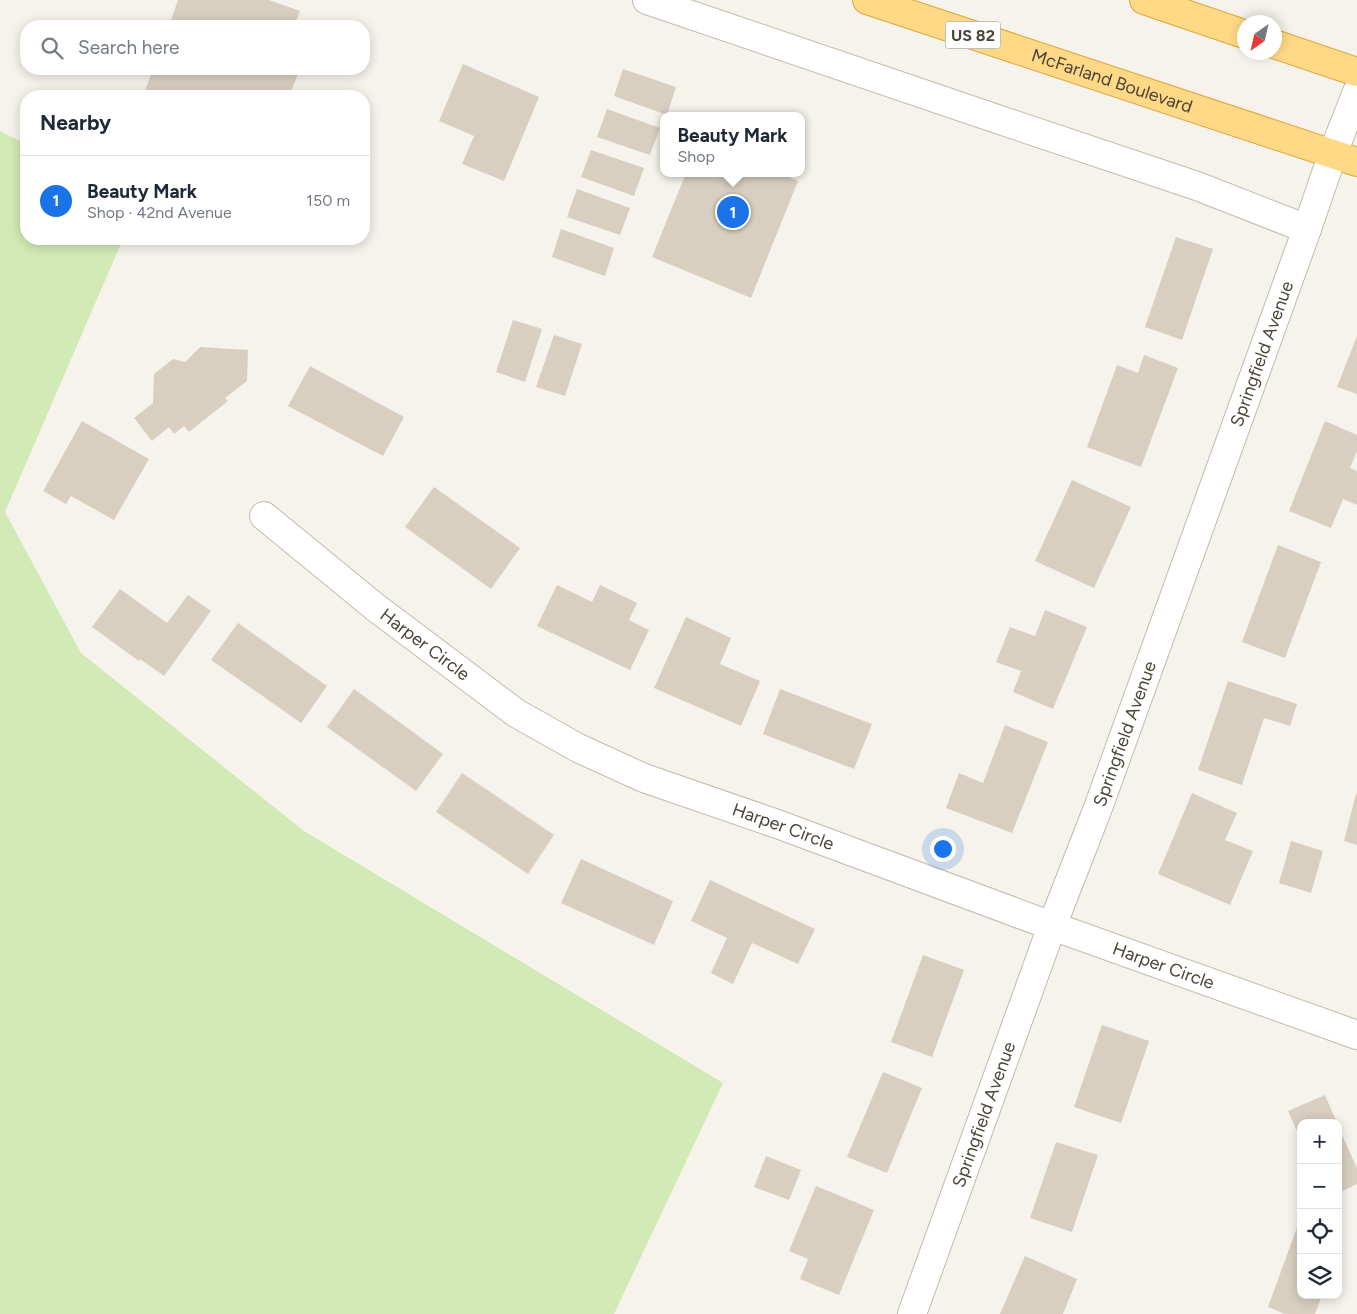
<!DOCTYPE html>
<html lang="en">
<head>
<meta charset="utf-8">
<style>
	body { margin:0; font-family:Figtree,sans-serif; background:#f6f6f7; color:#1f2937 }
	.controls { position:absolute; right:15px; bottom:15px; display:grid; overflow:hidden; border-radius:10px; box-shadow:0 2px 12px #0003 }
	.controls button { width:45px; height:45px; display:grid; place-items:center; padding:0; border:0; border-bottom:1px solid #e0e1e3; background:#fff; color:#1f2937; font:25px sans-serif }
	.compass { position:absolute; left:1237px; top:15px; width:45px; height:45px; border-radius:50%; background:#fff; box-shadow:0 2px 12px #0003; rotate:214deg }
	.you { position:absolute; left:942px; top:848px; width:18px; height:18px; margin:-12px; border:4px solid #fff; border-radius:50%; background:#1a73e8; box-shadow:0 0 0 8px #1a73e833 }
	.badge { display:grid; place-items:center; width:32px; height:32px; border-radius:50%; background:#1a73e8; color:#fff; font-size:16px; font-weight:700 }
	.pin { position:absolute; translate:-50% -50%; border:2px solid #fff; box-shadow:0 1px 5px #0006 }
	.popup { position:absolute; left:660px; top:112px; width:145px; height:65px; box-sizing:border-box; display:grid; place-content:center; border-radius:10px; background:#fff; filter:drop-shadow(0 1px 4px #0005); font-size:16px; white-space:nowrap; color:#747a83 }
	.popup b { font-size:19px; color:#1f2937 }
	.popup::after { content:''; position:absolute; left:50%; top:100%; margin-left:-10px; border:10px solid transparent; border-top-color:#fff }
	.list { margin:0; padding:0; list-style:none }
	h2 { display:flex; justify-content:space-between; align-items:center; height:65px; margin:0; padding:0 20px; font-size:21px }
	h2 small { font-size:16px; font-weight:400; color:#747a83 }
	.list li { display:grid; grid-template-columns:32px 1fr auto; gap:15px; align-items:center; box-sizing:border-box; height:90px; padding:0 20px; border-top:1px solid #e0e1e3 }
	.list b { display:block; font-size:19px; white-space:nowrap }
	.list p { margin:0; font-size:16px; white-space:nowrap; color:#747a83 }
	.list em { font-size:16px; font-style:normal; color:#747a83 }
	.icon { flex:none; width:28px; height:28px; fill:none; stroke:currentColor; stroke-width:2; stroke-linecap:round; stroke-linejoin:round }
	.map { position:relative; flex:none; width:1357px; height:1314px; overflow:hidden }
	.search { position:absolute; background:#fff; box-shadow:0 2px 12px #0003; left:20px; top:20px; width:350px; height:55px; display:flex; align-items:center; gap:12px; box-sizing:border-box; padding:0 18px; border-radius:20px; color:#747a83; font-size:19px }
	.panel { position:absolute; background:#fff; box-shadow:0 2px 12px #0003; left:20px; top:90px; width:350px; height:155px; border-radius:20px }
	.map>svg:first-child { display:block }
	.green { fill:#d2eab5 }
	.building { fill:#d8cfc1 }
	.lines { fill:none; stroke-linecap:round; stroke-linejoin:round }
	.minor-casing { stroke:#c2bbae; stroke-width:30 }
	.trunk-casing { stroke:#e0a43c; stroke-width:30 }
	.minor { stroke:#fff; stroke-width:28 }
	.trunk { stroke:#ffd985; stroke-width:28 }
	.labels { text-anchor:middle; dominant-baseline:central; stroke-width:4.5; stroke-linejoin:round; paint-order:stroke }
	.shield { fill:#fff; stroke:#817c74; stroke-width:1 }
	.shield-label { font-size:16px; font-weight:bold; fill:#4b4439 }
	.street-label { font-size:18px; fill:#4b4439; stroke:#fff }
</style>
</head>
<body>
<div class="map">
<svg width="1357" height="1314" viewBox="0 0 1357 1314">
	<rect width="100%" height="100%" fill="#f6f3ec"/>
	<path class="green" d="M0 131 26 144V239H123L5 512 81 653 304 831 723 1083 614 1314H0Z"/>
	<g class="building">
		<path d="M178 0H269L300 11 294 26H169Z"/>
		<path d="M463 64 539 97 504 181 462 164 474 136 439 121Z"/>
		<path d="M153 69H300L289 96H143Z"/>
		<path d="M623 69 676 87 667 115 614 96Z"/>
		<path d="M607 109 660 128 650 155 597 137Z"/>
		<path d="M591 150 644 168 634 196 581 177Z"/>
		<path d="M686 173H779L798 181 751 298 652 257Z"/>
		<path d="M577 189 630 208 620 235 567 217Z"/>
		<path d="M561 229 614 248 605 276 552 257Z"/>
		<path d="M1176 237 1213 249 1182 340 1145 327Z"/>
		<path d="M513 320 542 329 525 382 496 372Z"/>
		<path d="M554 335 582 344 565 396 536 387Z"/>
		<path d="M1357 336V394L1337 387Z"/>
		<path d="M200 347 248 350 247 381 225 398 228 401 189 432 184 426 174 434 169 427 152 441 134 418 153 403 154 374 173 359 185 362Z"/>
		<path d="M1144 355 1178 368 1141 467 1087 447 1117 365 1138 373Z"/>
		<path d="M310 366 404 417 383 456 288 406Z"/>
		<path d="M82 421 149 459 114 520 71 496 66 504 43 491Z"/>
		<path d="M1325 421 1357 435V451L1350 468 1357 471V505L1343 499 1331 528 1289 511Z"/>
		<path d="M1072 480 1131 507 1094 588 1035 561Z"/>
		<path d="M434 487 520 548 491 589 405 527Z"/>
		<path d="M1278 545 1321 562 1285 658 1242 642Z"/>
		<path d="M557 585 592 602 600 585 637 603 629 620 649 630 630 670 537 626Z"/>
		<path d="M120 589 167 623 188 595 211 611 164 676 140 659 139 661 92 627Z"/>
		<path d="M1045 610 1087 627 1053 709 1013 692 1021 671 996 662 1010 627 1035 636Z"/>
		<path d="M686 617 731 638 720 664 760 681 741 726 654 688Z"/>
		<path d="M238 623 327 686 301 723 211 660Z"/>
		<path d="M1228 681 1297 704 1290 726 1264 718 1242 785 1198 770Z"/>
		<path d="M354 689 443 754 416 791 327 727Z"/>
		<path d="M780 689 872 724 854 769 763 734Z"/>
		<path d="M1005 725 1048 742 1012 833 946 808 959 773 983 783Z"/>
		<path d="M462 773 554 835 528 874 436 812Z"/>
		<path d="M1192 793 1237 813 1225 840 1253 851 1230 905 1158 874Z"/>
		<path d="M1356 794H1357V845L1344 841Z"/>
		<path d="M1291 841 1323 851 1311 893 1279 883Z"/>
		<path d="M581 859 673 901 654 945 561 903Z"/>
		<path d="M710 880 815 929 798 964 752 943 733 984 711 973 727 938 691 921Z"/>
		<path d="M923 955 964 970 932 1057 891 1042Z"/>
		<path d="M1102 1025 1149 1041 1121 1123 1074 1107Z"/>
		<path d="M883 1072 922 1088 887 1173 847 1157Z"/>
		<path d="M1325 1095 1337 1123H1301V1140L1288 1111Z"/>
		<path d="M1338 1126 1357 1168V1184L1338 1193Z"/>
		<path d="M1056 1142 1098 1155 1072 1232 1030 1218Z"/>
		<path d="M766 1156 801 1170 789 1200 754 1187Z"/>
		<path d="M816 1186 874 1210 839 1295 800 1279 808 1259 789 1251Z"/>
		<path d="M1299 1222 1301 1223V1295H1322L1315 1314H1285L1268 1307Z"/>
		<path d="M1025 1256 1077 1279 1063 1314H1000Z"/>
	</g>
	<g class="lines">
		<defs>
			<g id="minor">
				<path d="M647 0 997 119 1197 186 1307 229"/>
				<path id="s1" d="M264 516 375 607 516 713 578 748 644 778 780 825 1052 926 1357 1035"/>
				<path id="s2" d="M912 1314 1052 926 1098 808 1307 229 1333 153 1357 92"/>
			</g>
			<g id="trunk">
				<path id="s3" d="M867 0 1357 162"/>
				<path d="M1144 0 1244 34"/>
				<path d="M1274 44 1357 72"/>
			</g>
		</defs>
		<use href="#minor" class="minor-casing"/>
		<use href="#trunk" class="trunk-casing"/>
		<use href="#minor" class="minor"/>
		<use href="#trunk" class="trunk"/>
	</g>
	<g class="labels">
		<rect class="shield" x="945.5" y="21.5" width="55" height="27" rx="4"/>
		<g class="shield-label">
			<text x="973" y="35">US 82</text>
		</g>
		<g class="street-label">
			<text stroke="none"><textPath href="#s3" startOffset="258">McFarland Boulevard</textPath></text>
			<text stroke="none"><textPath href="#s2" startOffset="1022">Springfield Avenue</textPath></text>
			<text stroke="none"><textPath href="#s1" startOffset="206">Harper Circle</textPath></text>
			<text stroke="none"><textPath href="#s2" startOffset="618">Springfield Avenue</textPath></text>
			<text stroke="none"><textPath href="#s1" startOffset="611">Harper Circle</textPath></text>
			<text stroke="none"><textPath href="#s1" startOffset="1016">Harper Circle</textPath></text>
			<text stroke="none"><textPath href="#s2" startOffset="212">Springfield Avenue</textPath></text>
		</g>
	</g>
</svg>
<div class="controls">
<button>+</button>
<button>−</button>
<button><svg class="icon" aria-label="locate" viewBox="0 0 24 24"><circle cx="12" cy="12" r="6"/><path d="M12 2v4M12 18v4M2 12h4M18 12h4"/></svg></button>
<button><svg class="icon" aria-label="layers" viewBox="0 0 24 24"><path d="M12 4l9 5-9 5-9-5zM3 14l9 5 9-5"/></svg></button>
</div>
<svg class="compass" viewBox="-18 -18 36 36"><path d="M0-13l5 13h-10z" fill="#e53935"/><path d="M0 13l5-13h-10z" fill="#747a83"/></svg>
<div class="you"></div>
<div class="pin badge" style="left:733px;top:212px">1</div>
<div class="popup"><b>Beauty Mark</b>Shop</div>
<div class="search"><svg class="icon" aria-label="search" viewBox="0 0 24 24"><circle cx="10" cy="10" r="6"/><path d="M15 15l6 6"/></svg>Search here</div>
<section class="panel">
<h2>Nearby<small></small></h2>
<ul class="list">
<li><span class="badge">1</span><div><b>Beauty Mark</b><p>Shop · 42nd Avenue</p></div><em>150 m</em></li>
</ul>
</section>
</div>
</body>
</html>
